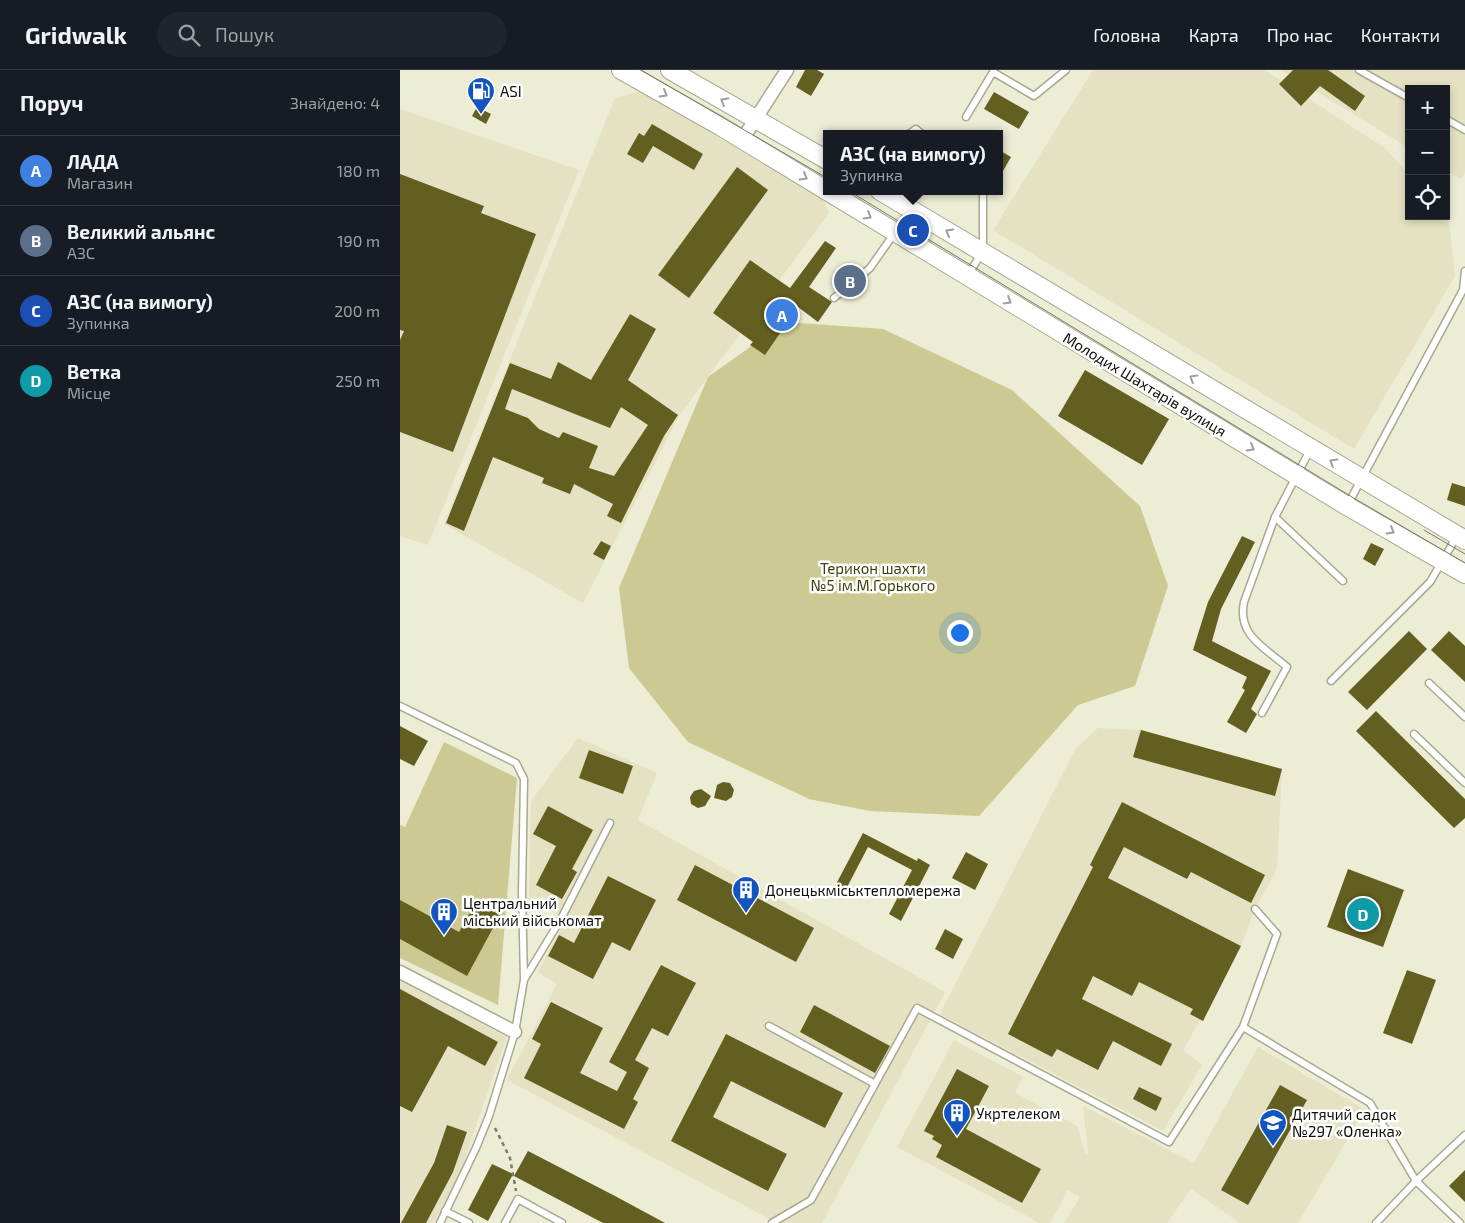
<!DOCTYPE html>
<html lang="uk">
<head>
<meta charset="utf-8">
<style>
	body { margin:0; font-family:"Exo 2",sans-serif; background:#20242c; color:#f1f3f6 }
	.controls { position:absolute; right:15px; top:15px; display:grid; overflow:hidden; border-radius:0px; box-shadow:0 2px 8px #0003 }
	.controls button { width:45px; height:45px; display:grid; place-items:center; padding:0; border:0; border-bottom:1px solid #363941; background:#171b24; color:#f1f3f6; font:25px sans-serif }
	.you { position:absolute; left:559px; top:562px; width:18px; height:18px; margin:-12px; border:4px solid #fff; border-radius:50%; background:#1a73e8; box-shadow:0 0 0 8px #1a73e833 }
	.badge { display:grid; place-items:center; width:32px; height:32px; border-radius:50%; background:#7c3aed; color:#fff; font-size:16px; font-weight:700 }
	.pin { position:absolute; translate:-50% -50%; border:2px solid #fff; box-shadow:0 1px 5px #0006 }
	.popup { position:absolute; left:423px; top:60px; width:180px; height:65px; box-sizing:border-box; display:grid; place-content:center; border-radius:0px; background:#171b24; filter:drop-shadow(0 1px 4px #0005); font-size:16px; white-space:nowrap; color:#9ea1a6 }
	.popup b { font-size:19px; color:#f1f3f6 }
	.popup::after { content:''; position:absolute; left:50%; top:100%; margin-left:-10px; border:10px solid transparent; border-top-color:#171b24 }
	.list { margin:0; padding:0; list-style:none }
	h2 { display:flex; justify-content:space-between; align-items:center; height:65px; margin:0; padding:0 20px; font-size:21px }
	h2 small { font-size:16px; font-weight:400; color:#9ea1a6 }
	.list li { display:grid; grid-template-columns:32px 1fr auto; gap:15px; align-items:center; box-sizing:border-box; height:70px; padding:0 20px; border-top:1px solid #363941 }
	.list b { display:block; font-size:19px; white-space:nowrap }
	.list p { margin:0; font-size:16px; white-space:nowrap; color:#9ea1a6 }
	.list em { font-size:16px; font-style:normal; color:#9ea1a6 }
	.icon { flex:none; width:28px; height:28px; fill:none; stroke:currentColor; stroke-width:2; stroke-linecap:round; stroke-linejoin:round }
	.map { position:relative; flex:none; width:1065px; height:1153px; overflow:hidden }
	header { display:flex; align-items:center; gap:30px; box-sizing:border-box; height:70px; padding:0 25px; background:#171b24; border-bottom:1px solid #363941 }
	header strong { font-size:24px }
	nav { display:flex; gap:28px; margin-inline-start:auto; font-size:18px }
	.search { width:350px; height:45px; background:#20242c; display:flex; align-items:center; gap:12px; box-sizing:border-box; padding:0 18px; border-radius:28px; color:#9ea1a6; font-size:19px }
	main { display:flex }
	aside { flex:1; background:#171b24 }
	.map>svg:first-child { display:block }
	.built { fill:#e4e2c2 }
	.green { fill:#ccc992 }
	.building { fill:#635f21; fill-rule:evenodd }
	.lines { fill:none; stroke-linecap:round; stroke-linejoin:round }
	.lane-casing { stroke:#a9a891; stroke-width:9 }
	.street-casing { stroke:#a9a891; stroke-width:15 }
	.secondary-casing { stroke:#a9a891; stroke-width:20 }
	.path { stroke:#7c7b6b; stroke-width:2.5; stroke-dasharray:4 4; stroke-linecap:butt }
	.lane { stroke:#fff; stroke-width:6 }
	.street { stroke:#fff; stroke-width:12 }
	.secondary { stroke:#fff; stroke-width:18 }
	.tram { stroke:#7a796a; stroke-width:1 }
	.oneway { stroke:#9f9f9c }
	.labels { text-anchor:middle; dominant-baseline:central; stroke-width:5; stroke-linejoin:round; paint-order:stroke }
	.poi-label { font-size:15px; fill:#100f07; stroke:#fff; text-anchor:start }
	.street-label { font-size:15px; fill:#100f07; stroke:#fff }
	.park-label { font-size:15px; fill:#433f0d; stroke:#fff }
</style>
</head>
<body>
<header>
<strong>Gridwalk</strong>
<div class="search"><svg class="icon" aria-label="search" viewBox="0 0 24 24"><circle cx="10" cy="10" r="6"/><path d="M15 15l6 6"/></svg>Пошук</div>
<nav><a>Головна</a><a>Карта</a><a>Про нас</a><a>Контакти</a></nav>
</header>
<main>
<aside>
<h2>Поруч<small>Знайдено: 4</small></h2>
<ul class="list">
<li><span class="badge" style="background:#3f7fe0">A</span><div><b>ЛАДА</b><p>Магазин</p></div><em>180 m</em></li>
<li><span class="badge" style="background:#5c6f8a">B</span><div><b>Великий альянс</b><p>АЗС</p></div><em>190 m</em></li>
<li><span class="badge" style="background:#1a4fb4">C</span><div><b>АЗС (на вимогу)</b><p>Зупинка</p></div><em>200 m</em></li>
<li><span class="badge" style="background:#0f9aa8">D</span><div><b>Ветка</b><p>Місце</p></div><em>250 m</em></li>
</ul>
</aside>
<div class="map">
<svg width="1065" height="1153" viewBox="0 0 1065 1153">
	<rect width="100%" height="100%" fill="#edecd4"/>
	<g class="built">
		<path d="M693 0H865L986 79 1009 105V146H1045L1049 150 1055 206 954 379 593 160Z"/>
		<path d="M881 0H1065V102L1061 109 1046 101V19H1009V78Z"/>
		<path d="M242 21 420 125 429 143 279 346 183 533 44 454 215 28Z"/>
		<path d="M0 39 179 100 28 475 0 466Z"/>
		<path d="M698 658 741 660 882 699 877 799 855 839 841 876 803 951 800 950 783 980 802 995 763 1061 540 944 676 678Z"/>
		<path d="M178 668 257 703 238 750 545 922 422 1153H377L107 1010 157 914 138 902 166 849 129 828 131 731Z"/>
		<path d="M0 911 107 967 57 1111 33 1153H0Z"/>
		<path d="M554 970 623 1007 615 1023 677 1056 686 1086 688 1083 683 1036 794 1093 858 977 965 1040 898 1153H840L791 1119 767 1153H664L680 1127 668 1120 650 1153H640L497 1077Z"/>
	</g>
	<g class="green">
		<path d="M385 252 483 259 612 320 740 436 768 516 735 616 678 635 579 746 470 741 409 729 288 672 229 598 219 518 308 307Z"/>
		<path d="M44 672 117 708 98 935 0 888V755L5 757Z"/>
	</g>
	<g class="building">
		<path d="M405 0H417L424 4 411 26 396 17Z"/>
		<path d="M893 0H928L965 26 955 41 920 16 901 36 879 14Z"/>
		<path d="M594 22 629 42 619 59 584 39Z"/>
		<path d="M77 37 91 44 86 54 72 46Z"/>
		<path d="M252 54 303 84 294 100 253 76 243 93 227 84 239 63 244 66Z"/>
		<path d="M599 80 611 87 599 108Z"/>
		<path d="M337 97 368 120 289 228 258 205Z"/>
		<path d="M0 104 84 136 81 143 136 164 53 382 0 362V270L4 261 0 260Z"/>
		<path d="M425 171 436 178 409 217 432 232 418 252 398 237 365 285 350 275 353 272 313 243 350 190 390 218Z"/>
		<path d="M230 244 256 259 228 310 278 345 264 366 221 453 207 446 213 434 174 414 170 424 142 413 144 408 93 387 64 461 46 453 110 293 151 309 158 292 191 310ZM112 319 210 358 221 337 248 355 214 406 189 398 198 376 163 362 159 368 139 359 128 348 105 339Z"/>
		<path d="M685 300 769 349 742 395 658 346Z"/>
		<path d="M1052 413 1065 417V436L1047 430Z"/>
		<path d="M842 466 855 472 821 539 812 571 871 601 851 639 857 644 846 663 827 652 845 620 842 618 847 607 793 580 808 532Z"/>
		<path d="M201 471 211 476 204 490 193 484Z"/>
		<path d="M971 473 984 479 975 496 963 489Z"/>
		<path d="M1009 561 1027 579 967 640 948 622Z"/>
		<path d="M1049 561 1065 576V612L1031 580Z"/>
		<path d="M976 641 1065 729V748L1054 758 956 661Z"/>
		<path d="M0 656 28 671 14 696 0 689Z"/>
		<path d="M741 660 882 699 875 726 733 687Z"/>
		<path d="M189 680 233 696 223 724 179 708Z"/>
		<path d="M323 712 330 713 334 720 332 727 326 731 314 728 317 715Z"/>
		<path d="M301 719 311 726 305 736 298 738 291 734 290 727 294 721Z"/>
		<path d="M722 732 865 805 851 833 791 802 787 809 724 777 708 808 841 876 803 951 790 944 793 939 739 912 732 926 693 906 682 929 772 974 761 996 713 971 698 1000 657 979 652 987 608 964 693 797 690 795Z"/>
		<path d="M148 736 193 760 172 799 177 802 162 829 136 815 156 776 133 764Z"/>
		<path d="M463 763 517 791 518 788 530 795 501 851 489 844 512 800 468 777 444 823 434 818Z"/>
		<path d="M566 782 588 794 575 820 552 808Z"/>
		<path d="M295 795 414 858 396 892 277 830Z"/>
		<path d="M948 799 1004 820 983 877 927 857Z"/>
		<path d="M208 806 256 830 230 881 212 872 193 909 148 886 159 865 174 873Z"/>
		<path d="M0 830 59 862 76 832 100 845 67 906 0 869Z"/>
		<path d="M545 859 563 869 553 889 535 879Z"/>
		<path d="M261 895 296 913 268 966 252 958 235 990 249 998 233 1029 238 1032 224 1059 124 1008 141 974 132 969 151 932 203 958 180 1003 217 1021 227 1002 209 992Z"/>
		<path d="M1007 900 1036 910 1012 974 983 963Z"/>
		<path d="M0 919 98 972 85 996 48 976 12 1042 0 1036Z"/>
		<path d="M414 935 490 976 475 1003 400 962Z"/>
		<path d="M326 964 443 1023 425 1058 331 1011 313 1047 387 1084 368 1121 271 1071Z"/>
		<path d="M557 999 589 1016 566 1059 641 1099 622 1133 536 1087 542 1075 532 1069 534 1066 524 1061Z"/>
		<path d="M880 1015 907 1030 848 1135 821 1120Z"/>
		<path d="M739 1017 762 1028 756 1041 733 1029Z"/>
		<path d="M47 1055 67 1062 53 1102 26 1153H1L34 1093Z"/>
		<path d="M128 1081 215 1126 265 1153H203L114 1106Z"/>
		<path d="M92 1094 113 1104 88 1151 68 1140Z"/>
		<path d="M1065 1100V1132L1049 1116Z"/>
	</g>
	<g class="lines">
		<defs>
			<g id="lane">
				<path d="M959 0 1009 28"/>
				<path d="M566 47 593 2 634 26 666 0"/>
				<path d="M1046 49 1065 60"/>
				<path d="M509 64 516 59 522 64"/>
				<path d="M568 205 583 181V121"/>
				<path d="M434 228 470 198 510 141"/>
				<path d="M910 380 875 447 943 511"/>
				<path d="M947 436 1063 220 1065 201"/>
				<path d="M931 611 1030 512 1057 466"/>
				<path d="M1029 613 1065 647"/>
				<path d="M0 636 116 693 124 709 122 823 124 909"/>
				<path d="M862 643 887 597C864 577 837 565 844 532L875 447"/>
				<path d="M1014 664 1065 713"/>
				<path d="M369 956 475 1014"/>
				<path d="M843 957 970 1033 1016 1111 1060 1153"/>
				<path d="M45 1141 69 1153"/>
				<path d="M40 1153 76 1078 89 1046 115 962 124 910 162 847 210 753"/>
				<path d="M105 1153 118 1129 162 1153"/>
				<path d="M372 1153 411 1130 517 938 769 1072 843 957 877 864 855 839"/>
				<path d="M976 1153 1016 1111 1065 1065"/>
			</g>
			<g id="street">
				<path d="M342 70 387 0"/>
				<path d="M0 902 115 962"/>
			</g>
			<g id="secondary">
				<path d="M221 0 320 56 947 436 1065 504"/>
				<path d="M270 0 427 90"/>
				<path d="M480 121 1065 470"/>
			</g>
		</defs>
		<use href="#lane" class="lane-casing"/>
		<use href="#street" class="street-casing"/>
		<use href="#secondary" class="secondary-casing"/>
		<path class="path" d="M95 1058 110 1088 116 1121"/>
		<use href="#lane" class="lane"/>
		<use href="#street" class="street"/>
		<use href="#secondary" class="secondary"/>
		<g class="tram">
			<path d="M241 0 427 108"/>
			<path d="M449 121 952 427 1065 493"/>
			<path d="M1024 460 1065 484"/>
		</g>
	</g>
	<defs><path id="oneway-chevron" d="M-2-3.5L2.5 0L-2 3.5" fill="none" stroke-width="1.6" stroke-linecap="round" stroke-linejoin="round" transform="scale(1.25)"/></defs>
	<g class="oneway">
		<use href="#oneway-chevron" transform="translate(264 24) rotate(30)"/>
		<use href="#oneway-chevron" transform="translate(324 31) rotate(-150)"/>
		<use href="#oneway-chevron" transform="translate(404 107) rotate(31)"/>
		<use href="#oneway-chevron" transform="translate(468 146) rotate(31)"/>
		<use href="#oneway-chevron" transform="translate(549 162) rotate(-150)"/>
		<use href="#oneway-chevron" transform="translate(608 231) rotate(31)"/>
		<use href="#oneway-chevron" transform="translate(793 308) rotate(-149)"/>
		<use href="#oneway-chevron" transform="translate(851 378) rotate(31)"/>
		<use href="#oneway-chevron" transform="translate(933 392) rotate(-149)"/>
		<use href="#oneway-chevron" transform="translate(991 461) rotate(30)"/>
	</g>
	<defs>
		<symbol id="fuel-pin" viewBox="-11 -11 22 30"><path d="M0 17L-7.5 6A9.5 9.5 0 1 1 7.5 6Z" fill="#1255c0" stroke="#fff"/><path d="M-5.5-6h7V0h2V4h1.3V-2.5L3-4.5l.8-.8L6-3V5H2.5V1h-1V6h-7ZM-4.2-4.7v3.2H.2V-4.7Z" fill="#fff"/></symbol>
		<symbol id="building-pin" viewBox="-11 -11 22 30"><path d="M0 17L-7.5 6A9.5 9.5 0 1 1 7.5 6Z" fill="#1255c0" stroke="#fff"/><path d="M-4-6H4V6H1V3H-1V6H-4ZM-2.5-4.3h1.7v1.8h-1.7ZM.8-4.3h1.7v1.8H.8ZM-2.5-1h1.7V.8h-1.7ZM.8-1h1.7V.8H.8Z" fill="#fff"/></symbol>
		<symbol id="school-pin" viewBox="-11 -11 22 30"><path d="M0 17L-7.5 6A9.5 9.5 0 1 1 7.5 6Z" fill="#1255c0" stroke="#fff"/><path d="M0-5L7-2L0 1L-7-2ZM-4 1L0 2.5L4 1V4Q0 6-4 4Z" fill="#fff"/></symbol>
	</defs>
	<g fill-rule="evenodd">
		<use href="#fuel-pin" x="65" y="5" width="32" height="43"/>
		<use href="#building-pin" x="330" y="804" width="32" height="43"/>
		<use href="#building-pin" x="28" y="826" width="32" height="43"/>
		<use href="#building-pin" x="541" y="1027" width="32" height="43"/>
		<use href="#school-pin" x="857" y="1037" width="32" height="43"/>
	</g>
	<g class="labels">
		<g class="poi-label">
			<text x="100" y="21">ASI</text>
			<text x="365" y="820">Донецькміськтепломережа</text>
			<text x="63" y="833">Центральний<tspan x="63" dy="17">міський військомат</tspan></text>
			<text x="576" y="1043">Укртелеком</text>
			<text x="892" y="1044">Дитячий садок<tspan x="892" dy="17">№297 «Оленка»</tspan></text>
		</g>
		<g class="street-label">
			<text transform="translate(745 314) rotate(31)">Молодих Шахтарів вулиця</text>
		</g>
		<g class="park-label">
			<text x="473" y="498">Терикон шахти<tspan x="473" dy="17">№5 ім.М.Горького</tspan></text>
		</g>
	</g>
</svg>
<div class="controls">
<button>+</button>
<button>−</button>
<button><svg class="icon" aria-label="locate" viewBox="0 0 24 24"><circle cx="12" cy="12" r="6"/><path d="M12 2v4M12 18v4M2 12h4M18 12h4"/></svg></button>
</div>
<div class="you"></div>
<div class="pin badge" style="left:382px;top:245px;background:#3f7fe0">A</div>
<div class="pin badge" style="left:450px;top:211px;background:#5c6f8a">B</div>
<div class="pin badge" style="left:513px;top:160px;background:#1a4fb4">C</div>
<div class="popup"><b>АЗС (на вимогу)</b>Зупинка</div>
<div class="pin badge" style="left:963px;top:844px;background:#0f9aa8">D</div>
</div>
</main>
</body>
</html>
